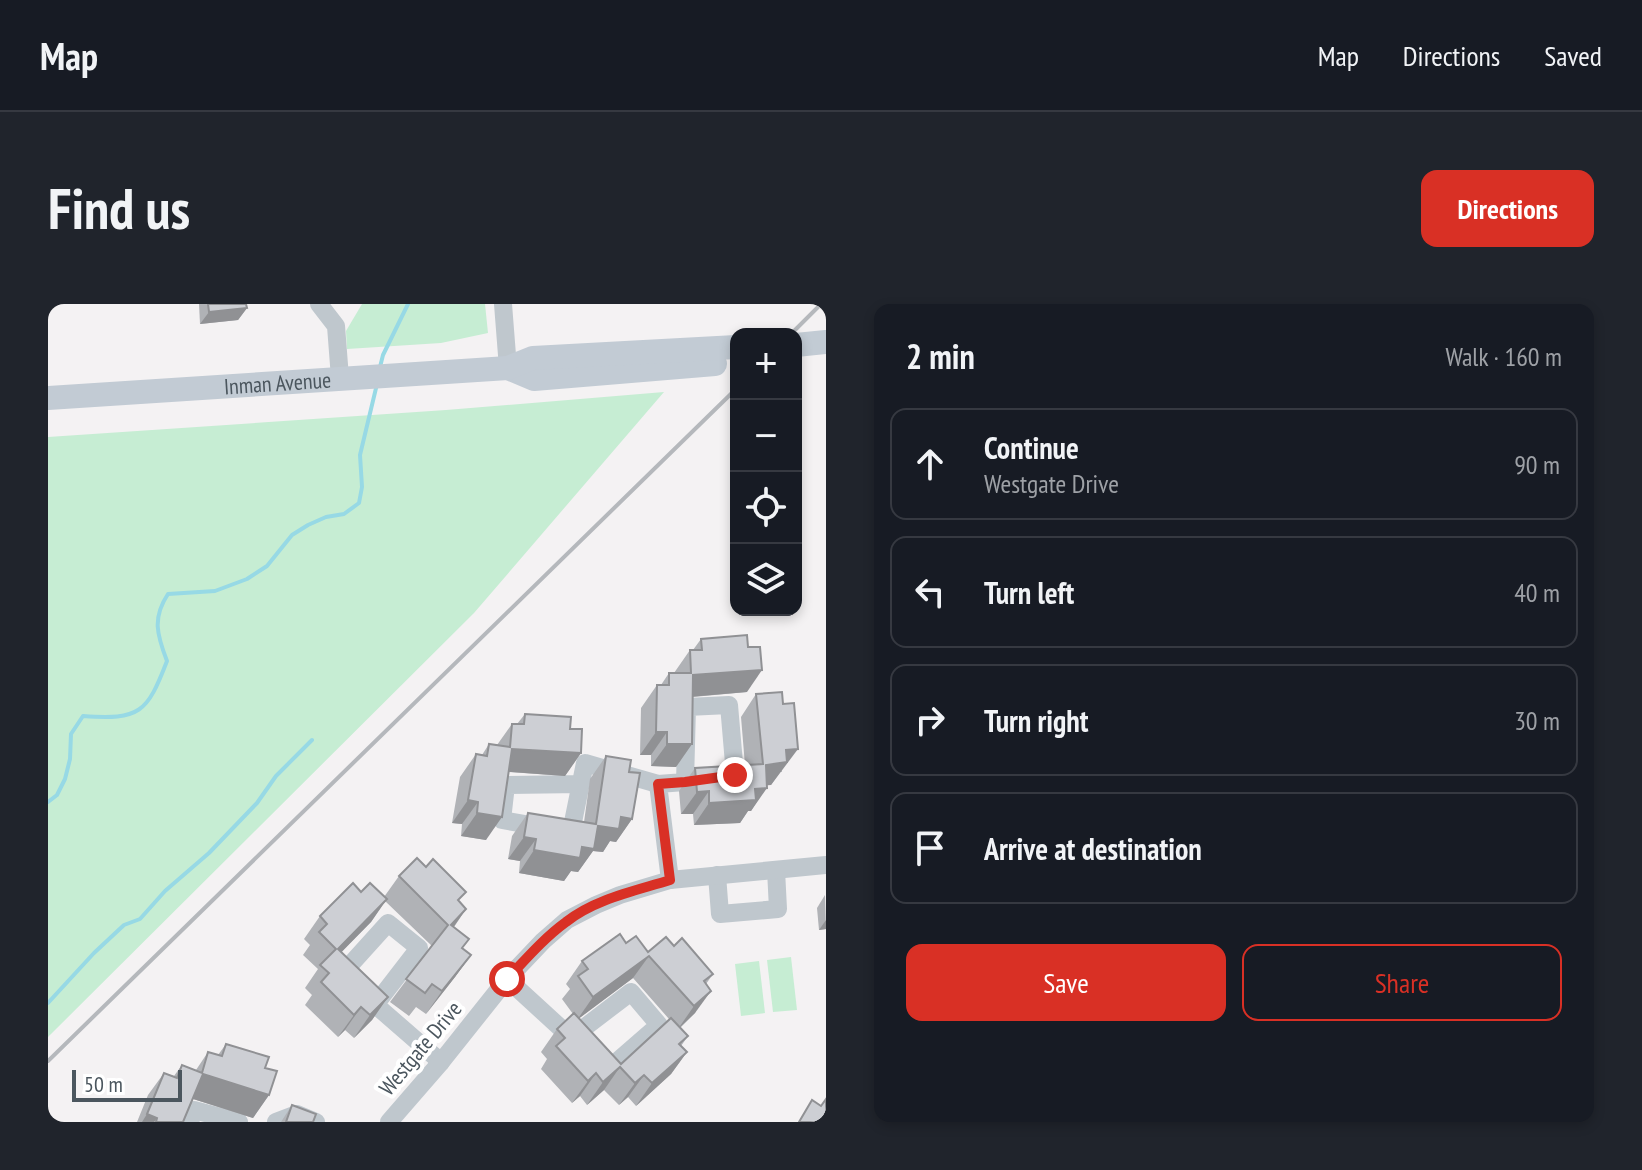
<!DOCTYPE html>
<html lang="en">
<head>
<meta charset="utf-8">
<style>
	body { margin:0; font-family:"PT Sans Narrow",sans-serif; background:#20242c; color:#f1f3f6 }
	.controls { position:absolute; right:24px; top:24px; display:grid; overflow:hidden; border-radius:16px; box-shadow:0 4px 12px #0003 }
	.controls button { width:72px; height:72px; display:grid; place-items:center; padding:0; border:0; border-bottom:2px solid #363941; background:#171b24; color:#f1f3f6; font:40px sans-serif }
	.scale { position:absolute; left:24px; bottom:20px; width:110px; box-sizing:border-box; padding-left:8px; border:4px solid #4b565e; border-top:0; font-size:22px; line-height:28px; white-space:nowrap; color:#4b565e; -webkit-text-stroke:6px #fff; paint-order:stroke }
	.stop { position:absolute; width:24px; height:24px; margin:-18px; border:6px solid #d93025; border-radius:50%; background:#fff }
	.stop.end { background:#d93025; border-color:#fff; box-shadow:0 2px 8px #0008 }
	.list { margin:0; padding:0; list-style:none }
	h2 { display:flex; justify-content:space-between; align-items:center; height:104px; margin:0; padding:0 32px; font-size:34px }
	h2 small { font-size:26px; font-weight:400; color:#9ea1a6 }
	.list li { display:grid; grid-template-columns:52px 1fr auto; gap:24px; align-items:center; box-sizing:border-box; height:112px; margin:0 16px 16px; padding:0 16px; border:2px solid #363941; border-radius:16px }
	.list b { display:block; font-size:30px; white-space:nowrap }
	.list p { margin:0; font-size:26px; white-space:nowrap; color:#9ea1a6 }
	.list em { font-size:26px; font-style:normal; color:#9ea1a6 }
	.actions { display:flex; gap:16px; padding:24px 32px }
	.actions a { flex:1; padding:18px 0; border:2px solid #d93025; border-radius:16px; text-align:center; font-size:28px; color:#d93025 }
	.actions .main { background:#d93025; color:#fff }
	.icon { flex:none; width:44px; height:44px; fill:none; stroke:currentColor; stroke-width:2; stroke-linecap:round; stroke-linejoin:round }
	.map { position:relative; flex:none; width:778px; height:818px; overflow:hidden; border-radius:16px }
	header { display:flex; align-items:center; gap:48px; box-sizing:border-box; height:112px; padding:0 40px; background:#171b24; border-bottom:2px solid #363941 }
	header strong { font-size:38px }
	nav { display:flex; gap:44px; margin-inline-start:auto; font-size:28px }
	.intro { display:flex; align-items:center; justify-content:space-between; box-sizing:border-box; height:192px; padding:0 48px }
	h1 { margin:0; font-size:56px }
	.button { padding:20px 36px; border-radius:16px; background:#d93025; color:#fff; font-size:28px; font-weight:700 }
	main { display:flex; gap:48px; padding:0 48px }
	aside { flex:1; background:#171b24; border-radius:16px; box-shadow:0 4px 12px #0003 }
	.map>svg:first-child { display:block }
	.green { fill:#c6edd3 }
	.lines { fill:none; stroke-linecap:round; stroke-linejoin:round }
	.stream { stroke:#97d9e5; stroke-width:4 }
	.minor { stroke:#bfc7cd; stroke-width:18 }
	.secondary { stroke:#c2cbd4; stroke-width:24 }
	.rail { stroke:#b5b8bc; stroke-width:4 }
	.wall { fill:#b0b2b6; fill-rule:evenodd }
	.shaded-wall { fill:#909194 }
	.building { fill:#cdcfd4; stroke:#909194; stroke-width:2 }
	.route { stroke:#d93025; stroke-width:10 }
	.labels { text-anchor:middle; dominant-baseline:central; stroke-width:8; stroke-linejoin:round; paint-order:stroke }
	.street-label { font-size:22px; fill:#4b565e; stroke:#fff }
</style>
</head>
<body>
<header>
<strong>Map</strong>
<nav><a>Map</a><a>Directions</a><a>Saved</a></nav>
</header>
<div class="intro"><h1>Find us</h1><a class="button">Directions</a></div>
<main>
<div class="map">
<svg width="778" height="818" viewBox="0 0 778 818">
	<rect width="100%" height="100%" fill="#f4f2f3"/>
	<g class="green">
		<path d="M314 0H437L440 29 393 39 299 45 298 27Z"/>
		<path d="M616 88 426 309 0 733V133L398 106Z"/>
		<path d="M743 653 749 706 725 708 719 656Z"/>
		<path d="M711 657 717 709 693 712 687 660Z"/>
	</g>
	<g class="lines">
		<g class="stream">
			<path d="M332 63 335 51 360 0"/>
			<path d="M0 498 9 491 17 475 22 455 23 430 35 412C92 416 99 409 119 357 109 331 104 314 120 290L167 287 199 275 219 262 244 231 260 221 278 213 296 210 311 199 314 183 312 151 329 80"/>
			<path d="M0 699 46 649 76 621 92 615 117 587 161 549 209 499 228 472 264 436"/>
		</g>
		<g class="minor">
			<path d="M271 0 288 22 292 74"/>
			<path d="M455 0 460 64"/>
			<path d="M533 480 458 481 454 516 523 528 537 459 610 480"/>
			<path d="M669 571 672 610 730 605 728 566"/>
			<path d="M622 576 610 480 637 478 687 471 681 401 639 403 637 478"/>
			<path d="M459 675 528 738"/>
			<path d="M327 701 371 644 340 619 293 671 393 758"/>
			<path d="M524 733 583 688 611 721 557 768 554 765"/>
			<path d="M142 818 146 806 191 818"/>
			<path d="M228 818 249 810 268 818"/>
			<path d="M341 818 393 758 459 675 495 637 519 616 548 601 572 591 622 576 778 561"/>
		</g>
		<g class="secondary">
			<path d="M748 41 778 38"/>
			<path d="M460 64 486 75 667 60"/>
			<path id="s1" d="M0 94 460 64 485 54 688 43"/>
		</g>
		<g class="rail">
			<path d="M743 30 773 0"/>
			<path d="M0 757 688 85"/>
		</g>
	</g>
	<g class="wall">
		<path d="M151 0H198L199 4 190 16 152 20Z"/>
		<path d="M653 335 699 388 645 393 644 440 628 463 603 462V451H592L593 404 609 381H613L621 369H626L642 346H645Z"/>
		<path d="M708 390 734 468H732L723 481H719L703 507H700L692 519 646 521 645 510H633L631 487 647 464 697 461 693 413Z"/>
		<path d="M477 410 522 425 533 449 517 472 461 468 438 536 413 532 414 520 404 519 412 473 428 450 434 451 441 440 449 441 464 420H469Z"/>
		<path d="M558 452 581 468 584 515 568 538 562 537 555 548 545 547 530 568 523 567 516 577 471 569 472 557 460 555 464 532 480 509 536 518 542 475Z"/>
		<path d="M351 572 411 598 418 605 406 623 414 644 423 651 407 673 378 710 368 703 361 712 342 698 384 642 337 597 323 618 293 648 340 693 324 716 306 734 297 726 290 733 257 701 264 691 257 684 270 665 255 651 262 641 256 635 272 612 313 588 336 593Z"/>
		<path d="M777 591 778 625 771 626 769 604Z"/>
		<path d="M578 639 600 648 626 642 665 670 658 680 647 709 632 724 640 732 633 742 639 748 623 770 588 802 580 793 571 801 556 786 539 801 532 792 524 799 493 765 499 755 493 748 509 725 525 710 514 695 522 685 518 680 534 657ZM585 674 621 715 573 760 531 714Z"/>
		<path d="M178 740 217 764 221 791 205 814 145 795 135 818H89L100 791 116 769 126 772 134 761 148 766 160 748 170 751Z"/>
		<path d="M244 801 265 818H233Z"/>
	</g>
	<g class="shaded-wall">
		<path d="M199 4 190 16 152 20 161 8Z"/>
		<path d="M714 366 699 388 629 394 645 371Z"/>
		<path d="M608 428H619L603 451H592Z"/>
		<path d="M619 440H644L628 463 603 462Z"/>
		<path d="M464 445 533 449 517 472 448 467Z"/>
		<path d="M750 445 723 481 702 483 718 461 738 446Z"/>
		<path d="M719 484 703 507H700L692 519 646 521 661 499 707 485Z"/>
		<path d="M661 487 645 510H633L649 488Z"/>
		<path d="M420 496 430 498 414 520 404 519Z"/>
		<path d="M429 509 454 513 438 536 413 532Z"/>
		<path d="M573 513 584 515 568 538 562 537 555 548 545 547 530 568 523 567 516 577 471 569 486 546Z"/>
		<path d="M476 533 488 535 472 557 460 555Z"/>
		<path d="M339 595 323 618 277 665 290 645Z"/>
		<path d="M418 605 402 628 403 621Z"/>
		<path d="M778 616V625L771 626Z"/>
		<path d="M423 651 407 673 378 710 394 687Z"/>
		<path d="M601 652 585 674 529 716 545 693Z"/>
		<path d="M663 687 647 709 630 725 646 702Z"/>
		<path d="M340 693 324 716 306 734 322 711Z"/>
		<path d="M313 703 297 726 290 733 306 711Z"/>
		<path d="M639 748 623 770 588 802 604 779Z"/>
		<path d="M572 763 556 786 539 801 555 778Z"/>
		<path d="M548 769 532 792 524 799 540 777Z"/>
		<path d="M155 770 221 791 205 814 139 793Z"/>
		<path d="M596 771 580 793 571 801 587 779Z"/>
		<path d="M99 810 109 814 106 818H94Z"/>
	</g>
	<g class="building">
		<path d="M160 0H198L199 4 161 8Z"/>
		<path d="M699 331 700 343H712L714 366 645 371 644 440H619V428H608L609 381H621V369H643L642 346H654L653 335Z"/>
		<path d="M734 388 735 400 746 399 750 445 738 446 739 458 718 461 719 484 707 485 708 496 661 499V487L649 488 647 464 715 460 708 390Z"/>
		<path d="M477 410 523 413 522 425H534L533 449 464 445 454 513 429 509 430 498 420 496 428 450 439 452 441 440 462 443 464 420H476Z"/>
		<path d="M558 452 583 456 581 468 592 469 584 515 573 513 571 525 550 522 546 545 534 543 532 554 486 546 488 535 476 533 480 509 548 520Z"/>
		<path d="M369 554 378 563 385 555 418 588 410 596 418 605 403 621 421 635 414 644 423 651 394 687 384 680 377 689 358 675 400 621 351 572Z"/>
		<path d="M305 579 313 588 322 579 339 595 290 645 340 693 322 711 313 703 306 711 273 678 281 669 272 661 288 645 271 628 279 620 272 612Z"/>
		<path d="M572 630 578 639 588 632 600 648 618 633 626 642 634 634 665 670 656 677 663 687 646 702 601 652 545 693 530 672 540 665 534 657Z"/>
		<path d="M526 709 573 760 623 714 640 732 631 740 639 748 604 779 596 771 587 779 572 763 555 778 548 769 540 777 508 742 517 734 509 725Z"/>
		<path d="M178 740 221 753 217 764 229 767 221 791 155 770 135 818H108L109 814 99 810 116 769 129 774 134 761 154 769 160 748 174 752Z"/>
		<path d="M778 795V818H751L764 796 773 802Z"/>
		<path d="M244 801 268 810 265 818H238Z"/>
	</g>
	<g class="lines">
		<path class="route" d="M459 675C478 655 496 634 518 618 547 595 587 587 622 576L610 480 637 478 687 471"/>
	</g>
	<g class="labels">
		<g class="street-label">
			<text stroke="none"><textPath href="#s1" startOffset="230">Inman Avenue</textPath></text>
			<text transform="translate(372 744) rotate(-50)">Westgate Drive</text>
		</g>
	</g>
</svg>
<div class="controls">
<button>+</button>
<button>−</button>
<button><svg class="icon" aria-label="locate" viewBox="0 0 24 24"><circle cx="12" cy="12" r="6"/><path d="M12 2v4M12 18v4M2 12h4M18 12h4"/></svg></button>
<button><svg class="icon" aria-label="layers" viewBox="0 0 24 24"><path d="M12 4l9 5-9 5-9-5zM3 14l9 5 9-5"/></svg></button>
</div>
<div class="scale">50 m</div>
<div class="stop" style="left:459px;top:675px"></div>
<div class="stop end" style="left:687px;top:471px"></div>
</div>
<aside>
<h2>2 min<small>Walk · 160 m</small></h2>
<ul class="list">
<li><svg class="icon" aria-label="ahead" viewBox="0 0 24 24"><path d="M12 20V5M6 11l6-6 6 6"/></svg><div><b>Continue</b><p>Westgate Drive</p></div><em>90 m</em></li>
<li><svg class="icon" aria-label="left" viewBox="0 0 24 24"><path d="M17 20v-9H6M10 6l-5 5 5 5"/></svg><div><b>Turn left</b></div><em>40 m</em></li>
<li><svg class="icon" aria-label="right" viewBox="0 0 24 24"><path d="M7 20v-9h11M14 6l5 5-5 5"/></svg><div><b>Turn right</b></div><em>30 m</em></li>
<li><svg class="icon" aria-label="arrive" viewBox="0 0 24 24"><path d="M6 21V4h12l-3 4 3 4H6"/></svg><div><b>Arrive at destination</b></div></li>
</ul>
<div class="actions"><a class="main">Save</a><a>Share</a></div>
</aside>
</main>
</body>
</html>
